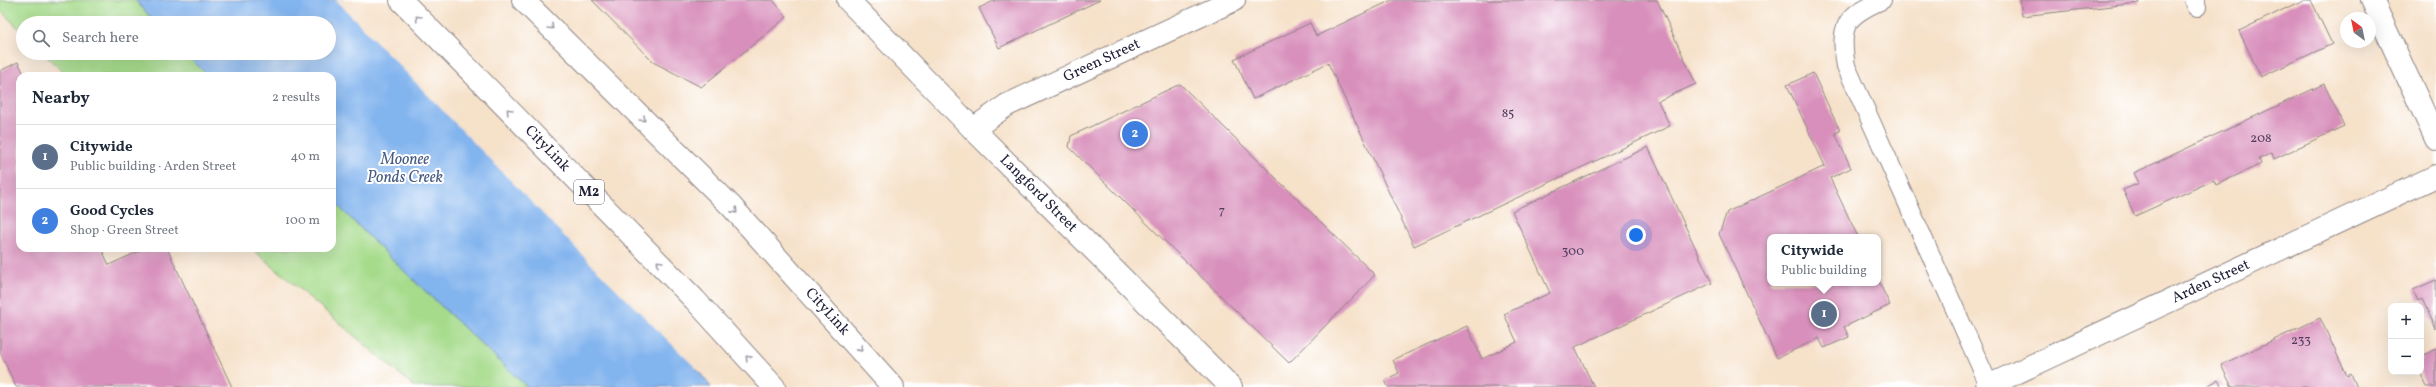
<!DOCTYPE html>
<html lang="en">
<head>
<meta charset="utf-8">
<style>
	body { margin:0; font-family:Vollkorn,serif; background:#f6f6f7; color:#1f2937 }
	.controls { position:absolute; right:12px; bottom:12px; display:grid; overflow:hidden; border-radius:8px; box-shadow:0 4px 16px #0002 }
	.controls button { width:36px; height:36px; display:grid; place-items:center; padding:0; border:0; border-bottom:1px solid #e0e1e3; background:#fff; color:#1f2937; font:20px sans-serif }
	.compass { position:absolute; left:2340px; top:12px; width:36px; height:36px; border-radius:50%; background:#fff; box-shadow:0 4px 16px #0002; rotate:327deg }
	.you { position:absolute; left:1636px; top:235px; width:14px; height:14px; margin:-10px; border:3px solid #fff; border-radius:50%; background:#1a73e8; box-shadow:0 0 0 6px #1a73e833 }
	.badge { display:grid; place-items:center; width:26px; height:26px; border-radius:50%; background:#1f6fb2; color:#fff; font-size:13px; font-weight:700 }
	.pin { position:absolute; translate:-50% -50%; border:2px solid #fff; box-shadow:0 1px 4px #0006 }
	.popup { position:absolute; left:1767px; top:234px; width:114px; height:52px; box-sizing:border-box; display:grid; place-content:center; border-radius:8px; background:#fff; filter:drop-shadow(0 1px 3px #0005); font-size:13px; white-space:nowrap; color:#747a83 }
	.popup b { font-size:15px; color:#1f2937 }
	.popup::after { content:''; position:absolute; left:50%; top:100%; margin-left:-8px; border:8px solid transparent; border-top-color:#fff }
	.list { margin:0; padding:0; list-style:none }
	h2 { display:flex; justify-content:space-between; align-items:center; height:52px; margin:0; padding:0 16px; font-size:17px }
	h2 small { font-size:13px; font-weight:400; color:#747a83 }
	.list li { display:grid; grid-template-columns:26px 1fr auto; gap:12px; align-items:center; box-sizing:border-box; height:64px; padding:0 16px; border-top:1px solid #e0e1e3 }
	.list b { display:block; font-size:15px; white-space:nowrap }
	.list p { margin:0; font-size:13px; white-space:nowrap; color:#747a83 }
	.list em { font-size:13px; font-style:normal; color:#747a83 }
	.icon { flex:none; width:22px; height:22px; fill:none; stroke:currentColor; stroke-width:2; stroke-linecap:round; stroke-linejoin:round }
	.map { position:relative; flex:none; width:2436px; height:387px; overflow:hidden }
	.search { position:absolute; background:#fff; box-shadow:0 4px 16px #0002; left:16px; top:16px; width:320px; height:44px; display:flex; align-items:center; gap:10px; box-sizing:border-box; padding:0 14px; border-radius:22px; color:#747a83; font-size:15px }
	.panel { position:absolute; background:#fff; box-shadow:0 4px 16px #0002; left:16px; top:72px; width:320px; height:180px; border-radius:12px }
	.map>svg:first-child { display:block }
	.green { fill:#a6db8b; stroke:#647e63 }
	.water { fill:#82b4ee; stroke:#526b94 }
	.pier { fill:#f6e1c9 }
	.building { fill:#d88fbb }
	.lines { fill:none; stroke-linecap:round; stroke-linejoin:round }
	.service-casing { stroke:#8c8282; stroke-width:20 }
	.minor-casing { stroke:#8c8282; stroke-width:24 }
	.tertiary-casing { stroke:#8c8282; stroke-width:24 }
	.motorway-casing { stroke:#8c8282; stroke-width:24 }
	.service { stroke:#fff; stroke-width:18 }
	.minor { stroke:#fff; stroke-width:22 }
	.tertiary { stroke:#fff; stroke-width:22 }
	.motorway { stroke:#fff; stroke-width:22 }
	.oneway { stroke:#9c9ca7 }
	.labels { text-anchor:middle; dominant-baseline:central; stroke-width:4; stroke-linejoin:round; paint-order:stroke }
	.number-label { font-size:13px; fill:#503d5b }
	.shield { fill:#fff; stroke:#646476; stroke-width:1 }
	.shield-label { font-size:14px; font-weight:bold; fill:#22223b }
	.street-label { font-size:15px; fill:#22223b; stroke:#fff }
	.water-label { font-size:16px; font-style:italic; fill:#485c83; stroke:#fff }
</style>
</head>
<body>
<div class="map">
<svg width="2436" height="387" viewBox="0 0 2436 387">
	<rect width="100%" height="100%" fill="#fff"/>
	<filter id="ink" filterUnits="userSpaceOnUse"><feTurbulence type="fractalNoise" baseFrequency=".025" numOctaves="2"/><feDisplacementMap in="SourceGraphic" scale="8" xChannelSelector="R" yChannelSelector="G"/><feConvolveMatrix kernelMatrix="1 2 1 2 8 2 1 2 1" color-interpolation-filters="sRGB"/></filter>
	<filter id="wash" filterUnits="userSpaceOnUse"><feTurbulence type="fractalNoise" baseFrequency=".012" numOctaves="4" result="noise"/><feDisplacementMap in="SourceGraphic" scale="16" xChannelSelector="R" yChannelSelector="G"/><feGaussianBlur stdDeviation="0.9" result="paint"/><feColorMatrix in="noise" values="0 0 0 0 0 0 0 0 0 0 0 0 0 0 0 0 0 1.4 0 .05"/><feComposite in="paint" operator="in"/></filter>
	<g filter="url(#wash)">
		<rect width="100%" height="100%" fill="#f6e1c9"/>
		<g class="green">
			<path d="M0 0H135L156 23H23V33L0 10Z"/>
			<path d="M43 53H185L208 76H67Z"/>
			<path d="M332 200 403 270 527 387H415L251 248H332Z"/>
		</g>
		<path class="water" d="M135 0H345L689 359 711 387H527L403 270 332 200V76H208L185 53H329V23H156Z"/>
		<path class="pier" d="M336 0H348L691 357 709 381 596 269Z"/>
		<g id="blocks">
			<g class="building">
				<path d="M592 0H773L787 17 701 87 653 62Z"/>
				<path d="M996 0H1100L999 48 979 8Z"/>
				<path d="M1392 0H1657L1696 84 1658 101 1670 126 1414 246 1328 63 1253 99 1234 59 1310 23 1316 36Z"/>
				<path d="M2020 0H2138L2139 3 2022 16Z"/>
				<path d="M2303 0H2311L2332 44 2261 77 2239 31Z"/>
				<path d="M18 62 25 76H20V248H101L109 265 146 248H167L232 387H16L0 352V71Z"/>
				<path d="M1813 73 1840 131 1835 133 1851 168 1830 178 1858 237H1770V283H1878V280L1890 305 1844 327 1849 337 1824 348 1819 338 1777 358 1719 234 1727 212 1825 166 1787 85Z"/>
				<path d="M1180 84 1375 275 1289 363 1069 147 1071 136Z"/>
				<path d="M2324 84 2344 126 2274 159 2272 153 2259 159 2261 164 2216 185 2214 180 2135 216 2123 190 2139 183 2134 173Z"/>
				<path d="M1648 147 1712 283 1575 347 1594 387H1388L1385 380 1399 373 1393 360 1467 326 1482 359 1517 342 1504 314 1550 293 1512 211Z"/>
				<path d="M2436 280V329L2422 299 2418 301 2413 290Z"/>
				<path d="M2320 318 2347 376 2351 374 2357 387H2232L2221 365Z"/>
				<path d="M2436 349V387H2427L2420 372 2421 356Z"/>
				<path d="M2218 380 2222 387H2205Z"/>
			</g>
		</g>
	</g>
	<g filter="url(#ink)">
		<use href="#blocks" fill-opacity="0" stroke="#8c8282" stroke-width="1"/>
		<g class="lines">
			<defs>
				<g id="service">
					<path d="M1882 0C1845 16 1839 25 1846 66L1989 385"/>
					<path d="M2194 0 2197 7"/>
				</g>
				<g id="minor">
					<path d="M848 0 973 129 1231 387"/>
					<path d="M2372 0 2436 139"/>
					<path d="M973 129 1007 105 1234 0"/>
				</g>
				<path id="tertiary" d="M1986 387 2436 176"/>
				<g id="motorway">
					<path d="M401 0 695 300 774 387"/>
					<path d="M523 0 731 206 893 387"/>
				</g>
			</defs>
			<use href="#service" class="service-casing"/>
			<use href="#minor" class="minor-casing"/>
			<use href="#tertiary" class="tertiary-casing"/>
			<use href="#motorway" class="motorway-casing"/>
			<use href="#service" class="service"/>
			<use href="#minor" class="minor"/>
			<use href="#tertiary" class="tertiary"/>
			<use href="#motorway" class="motorway"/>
		</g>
		<defs><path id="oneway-chevron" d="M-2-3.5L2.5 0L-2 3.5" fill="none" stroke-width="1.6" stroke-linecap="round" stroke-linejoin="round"/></defs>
		<g class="oneway">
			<use href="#oneway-chevron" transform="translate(418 18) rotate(-134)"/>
			<use href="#oneway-chevron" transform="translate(551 27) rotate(45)"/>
			<use href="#oneway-chevron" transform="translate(509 111) rotate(-134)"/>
			<use href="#oneway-chevron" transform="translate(643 119) rotate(45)"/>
			<use href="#oneway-chevron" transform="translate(735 211) rotate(48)"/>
			<use href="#oneway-chevron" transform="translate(659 263) rotate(-134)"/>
			<use href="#oneway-chevron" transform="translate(860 349) rotate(48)"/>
			<use href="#oneway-chevron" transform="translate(748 358) rotate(-133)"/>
		</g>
	</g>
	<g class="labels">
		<g class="number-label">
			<text x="1508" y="114">85</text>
			<text x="2261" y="139">208</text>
			<text x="1222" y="211">7</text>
			<text x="1573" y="252">300</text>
			<text x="2301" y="341">233</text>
		</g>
		<rect class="shield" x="574" y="180" width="30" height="24" rx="3"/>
		<g class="shield-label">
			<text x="589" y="192">M2</text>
		</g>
		<g class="street-label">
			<text transform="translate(1102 61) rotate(-25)">Green Street</text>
			<text transform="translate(547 149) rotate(46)">CityLink</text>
			<text transform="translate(1038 194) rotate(45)">Langford Street</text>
			<text transform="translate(2211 282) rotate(-25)">Arden Street</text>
			<text transform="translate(827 312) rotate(48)">CityLink</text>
		</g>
		<g class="water-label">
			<text x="405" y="160">Moonee<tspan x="405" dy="18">Ponds Creek</tspan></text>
		</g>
	</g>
</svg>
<div class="controls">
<button>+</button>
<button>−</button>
</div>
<svg class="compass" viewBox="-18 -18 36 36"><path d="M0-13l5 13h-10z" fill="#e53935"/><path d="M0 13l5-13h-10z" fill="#747a83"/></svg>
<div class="you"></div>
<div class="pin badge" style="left:1824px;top:314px;background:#5c6f8a">1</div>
<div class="popup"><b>Citywide</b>Public building</div>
<div class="pin badge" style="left:1135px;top:134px;background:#3f7fe0">2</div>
<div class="search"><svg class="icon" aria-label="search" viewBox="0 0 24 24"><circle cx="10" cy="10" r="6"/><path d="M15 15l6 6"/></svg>Search here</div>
<section class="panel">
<h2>Nearby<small>2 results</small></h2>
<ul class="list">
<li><span class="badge" style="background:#5c6f8a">1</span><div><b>Citywide</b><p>Public building · Arden Street</p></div><em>40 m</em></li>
<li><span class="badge" style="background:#3f7fe0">2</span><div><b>Good Cycles</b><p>Shop · Green Street</p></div><em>100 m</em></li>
</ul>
</section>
</div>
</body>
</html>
